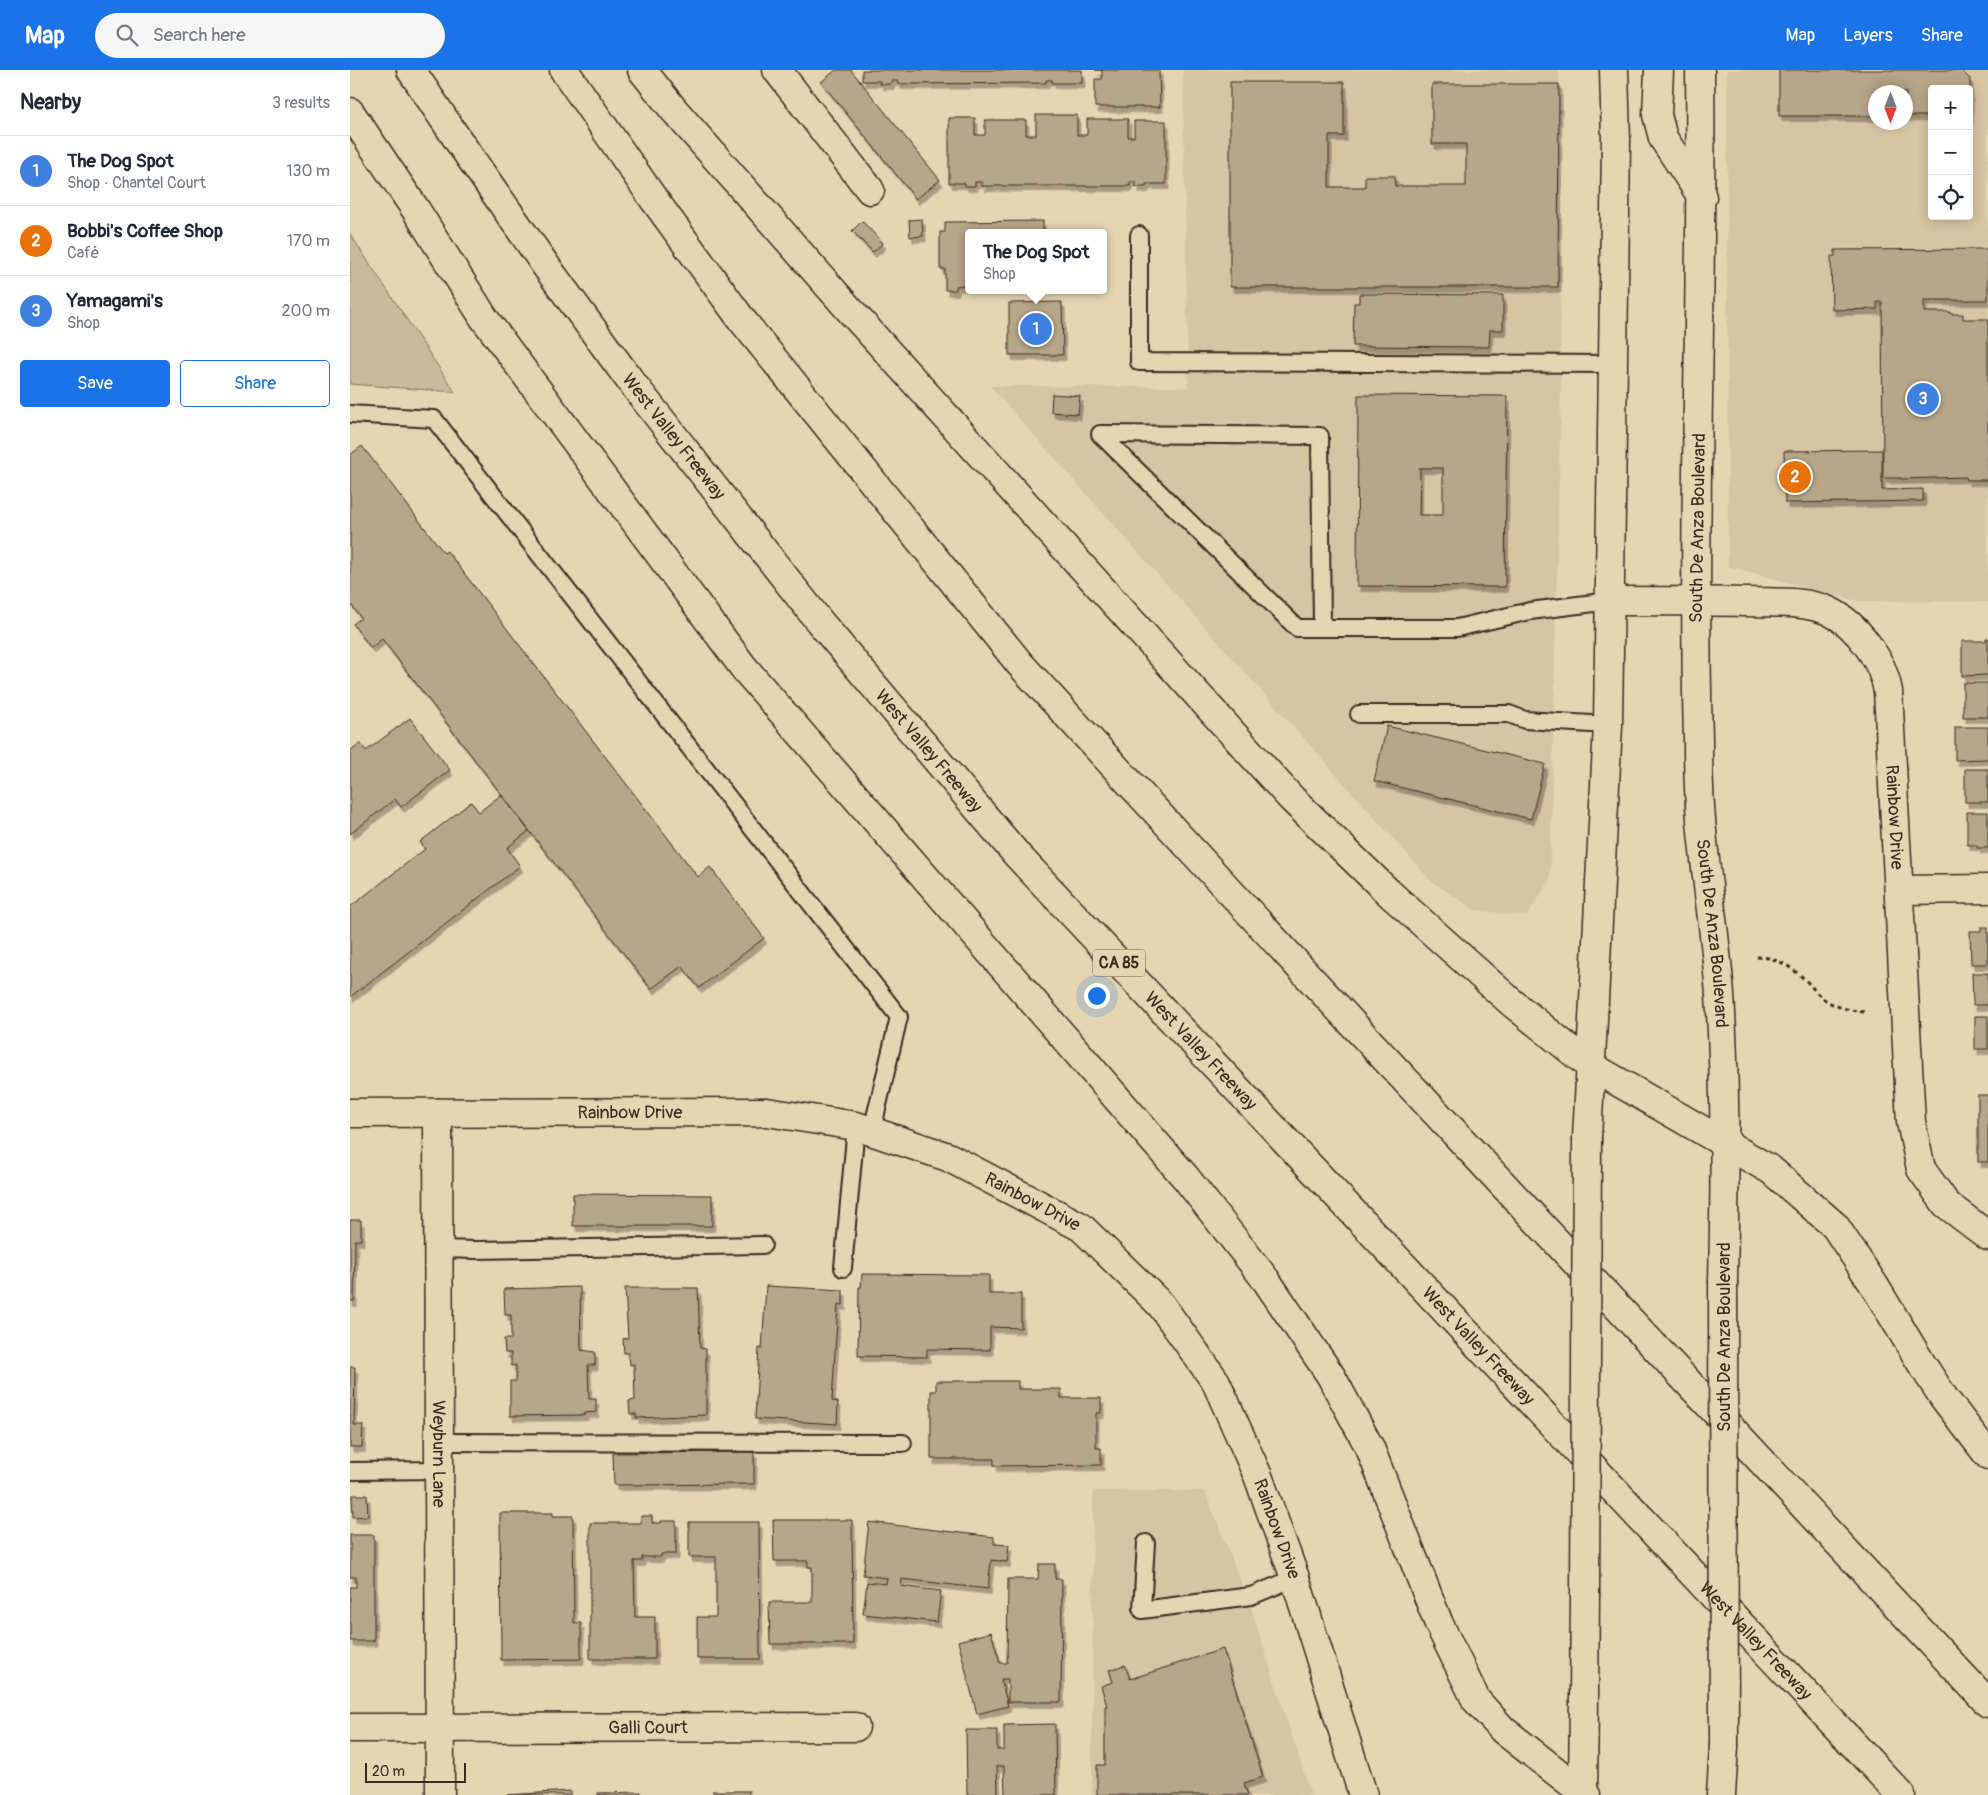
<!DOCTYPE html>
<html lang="en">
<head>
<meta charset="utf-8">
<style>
	body { margin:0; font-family:Pangolin,sans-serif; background:#f6f6f7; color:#1f2937 }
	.controls { position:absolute; right:15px; top:15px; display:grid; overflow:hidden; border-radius:5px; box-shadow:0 2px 12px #0003 }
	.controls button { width:45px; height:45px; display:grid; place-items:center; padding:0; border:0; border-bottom:1px solid #e0e1e3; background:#fff; color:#1f2937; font:25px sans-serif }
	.compass { position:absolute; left:1518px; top:15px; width:45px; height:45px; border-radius:50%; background:#fff; box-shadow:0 2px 12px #0003; rotate:180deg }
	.scale { position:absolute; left:15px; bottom:12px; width:101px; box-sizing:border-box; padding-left:5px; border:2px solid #3b2a1e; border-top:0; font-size:14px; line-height:18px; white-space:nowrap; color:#3b2a1e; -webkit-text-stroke:4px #e7d5b2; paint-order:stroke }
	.you { position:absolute; left:746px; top:925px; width:18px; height:18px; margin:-12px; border:4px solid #fff; border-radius:50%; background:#1a73e8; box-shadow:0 0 0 8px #1a73e833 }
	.badge { display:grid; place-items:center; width:32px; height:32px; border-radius:50%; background:#1a73e8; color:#fff; font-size:16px; font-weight:700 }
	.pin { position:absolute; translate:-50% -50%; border:2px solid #fff; box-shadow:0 1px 5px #0006 }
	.popup { position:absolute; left:615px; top:159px; width:142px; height:65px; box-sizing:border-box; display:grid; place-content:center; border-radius:5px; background:#fff; filter:drop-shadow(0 1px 4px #0005); font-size:16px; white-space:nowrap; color:#747a83 }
	.popup b { font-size:19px; color:#1f2937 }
	.popup::after { content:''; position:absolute; left:50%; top:100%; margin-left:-10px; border:10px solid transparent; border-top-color:#fff }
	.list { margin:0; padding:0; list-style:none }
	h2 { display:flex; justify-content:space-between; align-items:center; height:65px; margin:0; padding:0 20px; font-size:21px }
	h2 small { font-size:16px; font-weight:400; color:#747a83 }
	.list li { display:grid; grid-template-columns:32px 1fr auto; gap:15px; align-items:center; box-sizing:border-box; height:70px; padding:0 20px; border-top:1px solid #e0e1e3 }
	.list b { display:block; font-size:19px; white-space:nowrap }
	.list p { margin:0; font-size:16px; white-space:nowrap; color:#747a83 }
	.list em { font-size:16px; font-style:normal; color:#747a83 }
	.actions { display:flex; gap:10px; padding:15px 20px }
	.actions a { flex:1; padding:11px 0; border:1px solid #1a73e8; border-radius:5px; text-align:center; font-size:18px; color:#1a73e8 }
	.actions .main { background:#1a73e8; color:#fff }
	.icon { flex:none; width:28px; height:28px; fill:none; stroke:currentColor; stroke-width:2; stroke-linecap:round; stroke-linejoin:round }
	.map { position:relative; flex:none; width:1638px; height:1725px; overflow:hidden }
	header { display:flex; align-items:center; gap:30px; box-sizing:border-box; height:70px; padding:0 25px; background:#1a73e8; color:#fff }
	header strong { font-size:24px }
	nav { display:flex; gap:28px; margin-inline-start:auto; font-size:18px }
	.search { width:350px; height:45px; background:#f6f6f7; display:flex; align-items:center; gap:12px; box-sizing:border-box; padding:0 18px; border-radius:28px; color:#747a83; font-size:19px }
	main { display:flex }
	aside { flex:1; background:#fff }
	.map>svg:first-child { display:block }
	.built { fill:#d6c4a2; fill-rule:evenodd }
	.green { fill:#cbb99a; stroke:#83725c }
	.building { fill:#b7a688; stroke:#3b2a1e; fill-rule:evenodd; filter:url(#shadow) }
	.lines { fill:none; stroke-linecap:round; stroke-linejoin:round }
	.lane-casing { stroke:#3b2a1e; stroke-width:20 }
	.street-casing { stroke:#3b2a1e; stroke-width:31 }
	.secondary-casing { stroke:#3b2a1e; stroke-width:31 }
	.primary-casing { stroke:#3b2a1e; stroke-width:31 }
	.highway-casing { stroke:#3b2a1e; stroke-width:31 }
	.path { stroke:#3b2a1e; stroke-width:3; stroke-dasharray:4 4; stroke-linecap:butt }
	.lane { stroke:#e7d5b2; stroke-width:16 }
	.street { stroke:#e7d5b2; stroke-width:28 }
	.secondary { stroke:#e7d5b2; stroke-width:28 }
	.primary { stroke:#e7d5b2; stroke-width:28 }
	.highway { stroke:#e7d5b2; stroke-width:28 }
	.primary-bridge-casing { stroke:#3b2a1e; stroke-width:31; stroke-linecap:butt }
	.primary-bridge { stroke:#e7d5b2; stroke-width:28 }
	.labels { text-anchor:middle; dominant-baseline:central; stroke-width:4.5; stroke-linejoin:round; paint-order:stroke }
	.shield { fill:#e7d5b2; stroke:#6f5d4a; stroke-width:1 }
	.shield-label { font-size:16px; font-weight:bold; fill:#3b2a1e }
	.street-label { font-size:18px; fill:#3b2a1e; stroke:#e7d5b2 }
</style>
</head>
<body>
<header>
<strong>Map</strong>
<div class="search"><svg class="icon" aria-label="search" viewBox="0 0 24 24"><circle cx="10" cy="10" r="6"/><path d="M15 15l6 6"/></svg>Search here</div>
<nav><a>Map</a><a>Layers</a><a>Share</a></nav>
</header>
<main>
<aside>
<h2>Nearby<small>3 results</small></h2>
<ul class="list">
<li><span class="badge" style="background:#3f7fe0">1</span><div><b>The Dog Spot</b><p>Shop · Chantel Court</p></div><em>130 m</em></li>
<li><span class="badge" style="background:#e8710a">2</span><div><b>Bobbi's Coffee Shop</b><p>Café</p></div><em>170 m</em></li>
<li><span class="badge" style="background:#3f7fe0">3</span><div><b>Yamagami's</b><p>Shop</p></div><em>200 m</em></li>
</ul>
<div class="actions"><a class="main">Save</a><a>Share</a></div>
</aside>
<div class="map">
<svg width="1638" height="1725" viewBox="0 0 1638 1725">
	<defs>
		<filter id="shadow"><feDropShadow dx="3" dy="5.5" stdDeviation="0" flood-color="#0004"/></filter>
	</defs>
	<rect width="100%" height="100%" fill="#e7d5b2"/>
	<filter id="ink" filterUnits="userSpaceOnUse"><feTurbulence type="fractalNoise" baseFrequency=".02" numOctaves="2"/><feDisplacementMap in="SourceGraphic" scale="10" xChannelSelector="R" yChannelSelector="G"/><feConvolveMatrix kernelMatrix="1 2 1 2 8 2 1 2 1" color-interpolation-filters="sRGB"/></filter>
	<g filter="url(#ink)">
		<g class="built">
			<path d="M833 0H1209L1211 317 1200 810 1177 846 1125 840 1081 811 640 316 838 317Z"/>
			<path d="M1377 0H1638V532L1507 531 1378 496ZM1582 19H1619V146H1582ZM1526 22H1556V52H1526Z"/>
			<path d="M743 1421H855L902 1541 961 1725H742Z"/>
		</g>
		<path class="green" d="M0 164 105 322 0 314Z"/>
		<g class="building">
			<path d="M486 0H501L590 110 566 129 471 12Z"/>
			<path d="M512 0H732V13H702V10H696V13L548 14V11H541V14H530V11H512Z"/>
			<path d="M745 0H809L810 37H745V9H752V0Z"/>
			<path d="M1429 0H1611L1620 9V46L1619 19H1582V46H1556V22H1526V46H1429Z"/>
			<path d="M880 12H994V66H979V117H1015V106H1045V116H1116V74H1082V14H1209L1208 217H880Z"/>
			<path d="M686 45H727V65H737V49H778V67H784V51H816V114H796V117H786V112H780V116H632V112H625V116H615V113H599V48H625V65H635V50H676V65H686Z"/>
			<path d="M572 149 573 166 560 167 559 150Z"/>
			<path d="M512 151 533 173 523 182 502 161Z"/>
			<path d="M693 151V163H618V211H616V215L606 216V220H595V199H590V162H595V152Z"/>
			<path d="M1638 179V230H1574V242H1601V244H1613V249H1638V410H1617L1616 407 1551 409V408H1533L1532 232H1527V239L1482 240 1481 186H1485V180Z"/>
			<path d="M1009 224 1153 225V260H1140L1139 277 1003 276 1004 233H1009Z"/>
			<path d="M712 232 713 285H659V233Z"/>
			<path d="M702 324 730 326 728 344 701 342Z"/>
			<path d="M1008 325 1157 326 1155 517 1007 516ZM1070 398H1093V445H1069Z"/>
			<path d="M12 376 94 483 97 481 348 807 360 797 414 868 349 918 332 896 301 919 32 569 21 578 3 554 11 548 0 533V385Z"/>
			<path d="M1532 380V420L1573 419V431L1435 433 1434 381Z"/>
			<path d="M1636 568H1638V605L1612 606V571H1636Z"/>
			<rect x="1613" y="613" width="25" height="34"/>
			<path d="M60 648 100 700 51 737 45 729 0 764V681L10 673 16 681Z"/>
			<path d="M1037 656 1195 694 1181 749 1024 711Z"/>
			<path d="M1605 657H1638V689L1605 690Z"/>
			<rect x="1615" y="699" width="23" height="33"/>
			<path d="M151 725 179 761 157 778 170 796 0 927V837L75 779 70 772 121 732 129 742Z"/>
			<path d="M1617 742H1638V778H1627V775H1617Z"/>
			<path d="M1631 857H1638V894H1621L1620 861H1631Z"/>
			<path d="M1622 903H1638V935H1623Z"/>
			<rect x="1625" y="946" width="13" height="33"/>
			<rect x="1628" y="1025" width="10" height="67"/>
			<path d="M223 1124 362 1125V1156H223Z"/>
			<path d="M0 1150H11V1170H5L4 1231H0Z"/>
			<path d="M512 1204 639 1205V1224H671V1258L640 1257V1280L577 1279V1287L508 1286 509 1217H511Z"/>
			<path d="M416 1216 493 1220V1235L488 1234 482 1331 488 1332 487 1354 405 1349 409 1278 412 1279Z"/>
			<path d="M230 1217 231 1280 245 1282V1295H238L239 1329H246V1342L235 1343V1345L160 1346V1311H166V1295L161 1296V1283H155L154 1269H161V1245H155L154 1219Z"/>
			<path d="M275 1218H348L350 1278 356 1279V1345L286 1348V1344H280L279 1331 285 1330 284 1294 280 1295 279 1283H274L273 1269 278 1268Z"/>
			<path d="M0 1297H5L4 1355H13L12 1377H0Z"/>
			<path d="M586 1311H668V1319H711V1328H751V1343H746V1378H751V1395L644 1396V1389H581V1321H586Z"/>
			<path d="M404 1382V1414L264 1415 263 1383Z"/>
			<path d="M2 1425H17L18 1446 3 1447Z"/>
			<path d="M150 1443H203V1446H223L224 1553H231V1589L151 1590Z"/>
			<path d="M291 1446H302V1453H311V1451H326V1484H311V1487H292V1491H284L285 1547H305V1589H240V1453H291Z"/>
			<path d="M423 1450H502L503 1574H420L419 1532H462V1497H458V1491H424Z"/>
			<path d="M339 1452H409L410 1589H347V1547H366V1487H339Z"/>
			<path d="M519 1452 644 1467V1474L659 1475 657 1492 641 1490 638 1519 552 1509 551 1516 591 1521 587 1552 513 1544 517 1512 536 1514 537 1508 513 1505Z"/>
			<path d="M0 1465H24V1571H0V1517H6V1507H0Z"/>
			<path d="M689 1494H705V1509H712L711 1632H658V1609H651L658 1636 627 1644 608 1571 641 1562 650 1593H657L658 1509H688Z"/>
			<path d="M873 1579 913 1707 894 1713 898 1725H747V1695H755V1636H757L751 1616 763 1612 759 1600 775 1595 780 1609Z"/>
			<path d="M705 1654 706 1725H655L654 1696H647L648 1725H617L616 1660H647V1680H654V1655Z"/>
			<path d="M220 1721V1725H157Z"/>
			<rect x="363" y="1721" width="36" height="4"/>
			<path d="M291 1722V1725H248V1723Z"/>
		</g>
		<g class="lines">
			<defs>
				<g id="lane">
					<path d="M789 165V292L1262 294"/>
					<path d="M0 344 84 349 549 947 522 1060"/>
					<path d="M972 558H947L750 364 970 366 972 558H1107L1180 541 1260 531"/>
					<path d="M1009 644H1159L1175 650 1258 655"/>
					<path d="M89 1179 127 1180 413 1175"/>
					<path d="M493 1198 506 1056"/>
					<path d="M89 1372 553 1373"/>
					<path d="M0 1401 89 1400"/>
					<path d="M796 1473 792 1540 901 1526 945 1508"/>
				</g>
				<g id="street">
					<path d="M427 0 520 120"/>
					<path d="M1550 820 1638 819"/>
					<path id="s1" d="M88 1043 90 1725"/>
					<path id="s2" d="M0 1658 505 1657"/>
				</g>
				<g id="secondary">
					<path id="s3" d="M1260 531C1306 531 1351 531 1397 532 1424 533 1454 530 1479 541 1508 555 1533 591 1538 621L1561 1052 1571 1099 1596 1134 1638 1166"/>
					<path id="s4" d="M0 1043 417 1042 506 1056 598 1087 731 1157 811 1235 866 1312 908 1406 945 1508 1013 1725"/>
				</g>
				<g id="primary">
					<path d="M1309 0 1307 45 1313 68 1352 127"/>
					<path id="s5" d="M1350 0C1353 223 1342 447 1348 670 1348 700 1349 731 1352 761 1357 816 1366 870 1370 925 1376 1020 1375 1115 1373 1211"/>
					<path d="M1237 1068 1258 655 1266 71 1264 0"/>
					<path d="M1233 1725 1235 1526"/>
					<path d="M1371 1725 1374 1676"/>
				</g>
				<g id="highway">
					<path id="s6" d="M61 0 110 73 196 196 282 313 469 551 668 786 1551 1725"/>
					<path d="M214 0 303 128 392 250 670 594 958 906 1638 1633"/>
					<path d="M292 0 324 40 498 238 941 728 1038 822 1161 932 1239 995 1421 1100 1485 1156 1524 1215 1573 1296 1594 1328 1638 1385"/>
					<path d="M0 42 66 140 134 248 394 598 836 1108 916 1210 981 1306 1020 1378 1089 1554 1126 1630 1153 1660 1236 1725"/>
				</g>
			</defs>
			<use href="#lane" class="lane-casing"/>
			<use href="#street" class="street-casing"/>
			<use href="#secondary" class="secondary-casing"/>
			<use href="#primary" class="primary-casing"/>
			<use href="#highway" class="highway-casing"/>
			<path class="path" d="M1407 887C1424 887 1439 895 1452 907 1460 913 1465 923 1474 929 1486 938 1500 940 1514 942"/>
			<use href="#lane" class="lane"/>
			<use href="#street" class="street"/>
			<use href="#secondary" class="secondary"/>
			<use href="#primary" class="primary"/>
			<use href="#highway" class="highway"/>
			<defs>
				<g id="primary-bridge">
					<path d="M1373 1211 1374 1676"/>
					<path d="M1235 1526 1237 1068"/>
				</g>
			</defs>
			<use href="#primary-bridge" class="primary-bridge-casing"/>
			<use href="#primary-bridge" class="primary-bridge"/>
		</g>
	</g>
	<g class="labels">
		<rect class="shield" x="743" y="879.5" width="52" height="27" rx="4"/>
		<g class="shield-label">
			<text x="769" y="893">CA 85</text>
		</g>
		<g class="street-label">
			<text stroke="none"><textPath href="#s6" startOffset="451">West Valley Freeway</textPath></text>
			<text transform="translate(1348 458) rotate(-89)">South De Anza Boulevard</text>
			<text stroke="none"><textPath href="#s6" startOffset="856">West Valley Freeway</textPath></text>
			<text stroke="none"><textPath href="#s3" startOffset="449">Rainbow Drive</textPath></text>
			<text stroke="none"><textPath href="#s5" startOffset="864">South De Anza Boulevard</textPath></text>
			<text stroke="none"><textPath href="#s6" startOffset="1261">West Valley Freeway</textPath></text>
			<text stroke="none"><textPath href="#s4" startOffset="280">Rainbow Drive</textPath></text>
			<text stroke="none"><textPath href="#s4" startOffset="700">Rainbow Drive</textPath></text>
			<text transform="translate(1374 1267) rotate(-90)">South De Anza Boulevard</text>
			<text stroke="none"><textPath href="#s6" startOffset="1666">West Valley Freeway</textPath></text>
			<text stroke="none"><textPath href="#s1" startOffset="341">Weyburn Lane</textPath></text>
			<text stroke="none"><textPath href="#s4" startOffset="1120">Rainbow Drive</textPath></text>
			<text stroke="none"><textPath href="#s6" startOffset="2071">West Valley Freeway</textPath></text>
			<text stroke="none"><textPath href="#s2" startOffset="298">Galli Court</textPath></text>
		</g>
	</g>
</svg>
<div class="controls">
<button>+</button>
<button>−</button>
<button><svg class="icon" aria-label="locate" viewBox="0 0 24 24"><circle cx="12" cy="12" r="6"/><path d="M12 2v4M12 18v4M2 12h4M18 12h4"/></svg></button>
</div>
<svg class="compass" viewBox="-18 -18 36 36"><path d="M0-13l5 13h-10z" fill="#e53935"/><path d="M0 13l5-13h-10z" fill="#747a83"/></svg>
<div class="scale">20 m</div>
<div class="you"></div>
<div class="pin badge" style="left:686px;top:259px;background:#3f7fe0">1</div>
<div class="popup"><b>The Dog Spot</b>Shop</div>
<div class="pin badge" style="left:1445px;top:407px;background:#e8710a">2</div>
<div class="pin badge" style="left:1573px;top:329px;background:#3f7fe0">3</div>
</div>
</main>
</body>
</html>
